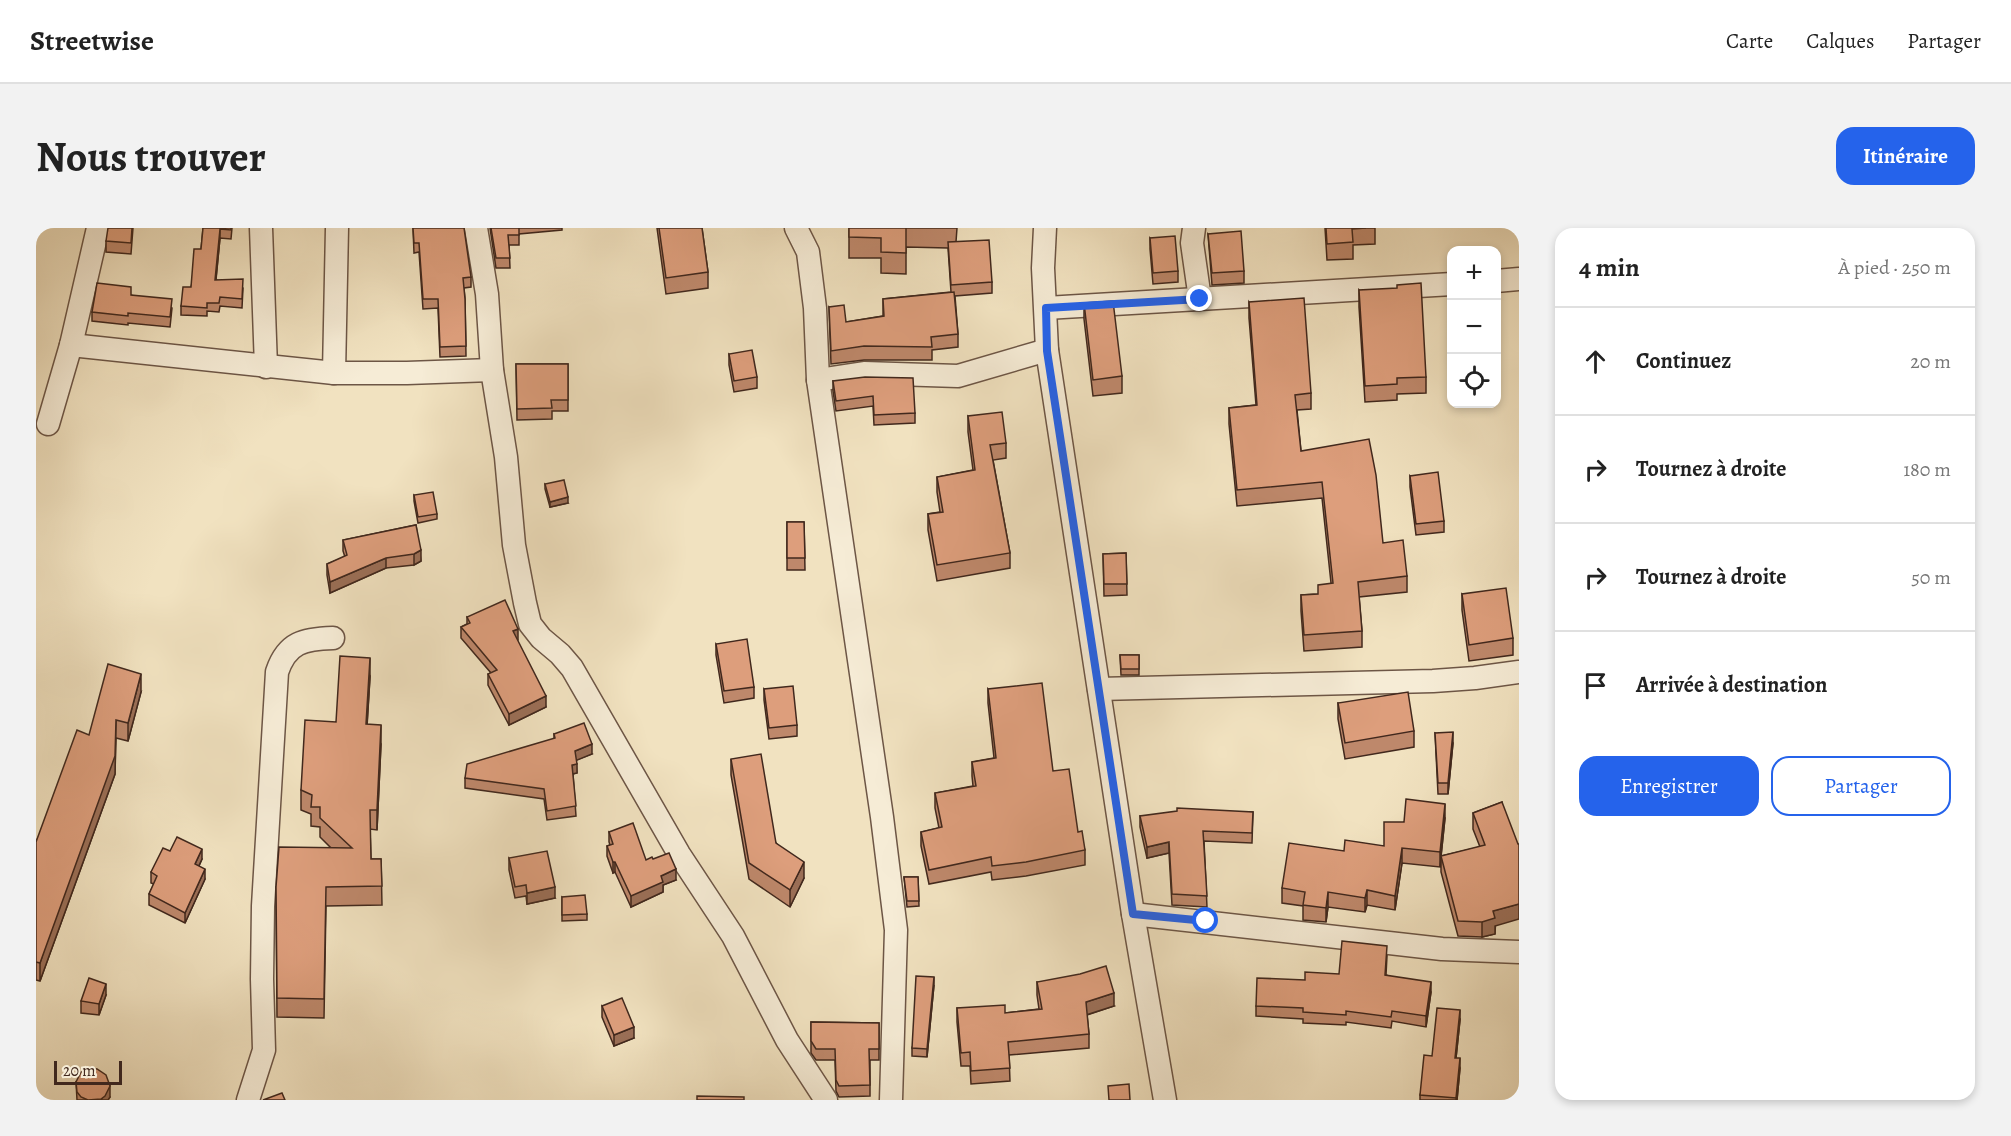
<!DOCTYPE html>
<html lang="fr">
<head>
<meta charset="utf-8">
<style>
	body { margin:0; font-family:Alegreya,serif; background:#f2f2f2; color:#222 }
	.controls { position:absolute; right:18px; top:18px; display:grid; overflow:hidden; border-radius:12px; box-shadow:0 3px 9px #0003 }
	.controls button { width:54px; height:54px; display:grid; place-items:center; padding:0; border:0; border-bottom:2px solid #e0e0e0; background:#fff; color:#222; font:30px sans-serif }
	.scale { position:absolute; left:18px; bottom:15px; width:68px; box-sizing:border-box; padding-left:6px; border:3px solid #41281d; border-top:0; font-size:16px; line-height:21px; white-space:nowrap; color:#41281d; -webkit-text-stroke:4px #f6ecd6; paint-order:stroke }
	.stop { position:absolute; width:18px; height:18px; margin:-14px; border:4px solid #2563eb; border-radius:50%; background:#fff }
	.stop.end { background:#2563eb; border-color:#fff; box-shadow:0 2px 6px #0008 }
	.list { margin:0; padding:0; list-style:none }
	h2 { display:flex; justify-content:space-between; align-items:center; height:78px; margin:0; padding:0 24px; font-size:26px }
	h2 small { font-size:20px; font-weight:400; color:#767676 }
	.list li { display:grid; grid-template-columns:39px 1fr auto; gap:18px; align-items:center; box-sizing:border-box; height:108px; padding:0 24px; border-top:2px solid #e0e0e0 }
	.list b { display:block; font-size:22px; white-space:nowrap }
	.list em { font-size:20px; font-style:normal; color:#767676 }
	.actions { display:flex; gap:12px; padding:18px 24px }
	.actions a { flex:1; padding:14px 0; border:2px solid #2563eb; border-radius:18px; text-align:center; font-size:21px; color:#2563eb }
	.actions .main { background:#2563eb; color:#fff }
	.icon { flex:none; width:33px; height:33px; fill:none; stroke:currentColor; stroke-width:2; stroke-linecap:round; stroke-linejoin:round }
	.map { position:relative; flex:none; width:1483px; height:872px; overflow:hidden; border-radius:18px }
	header { display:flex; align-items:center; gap:36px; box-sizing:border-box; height:84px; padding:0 30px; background:#fff; border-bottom:2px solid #e0e0e0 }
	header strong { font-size:28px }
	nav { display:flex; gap:33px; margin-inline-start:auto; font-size:21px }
	.intro { display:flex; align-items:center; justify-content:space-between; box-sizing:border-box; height:144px; padding:0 36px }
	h1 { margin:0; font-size:42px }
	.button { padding:15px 27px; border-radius:18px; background:#2563eb; color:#fff; font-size:21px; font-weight:700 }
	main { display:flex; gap:36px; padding:0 36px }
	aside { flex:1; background:#fff; border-radius:18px; box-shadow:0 3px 9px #0003 }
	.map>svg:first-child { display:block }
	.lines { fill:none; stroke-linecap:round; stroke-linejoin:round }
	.minor-casing { stroke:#6d5646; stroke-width:25 }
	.minor { stroke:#f6ecd6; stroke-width:22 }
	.wall { fill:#be886b; stroke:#41281d; stroke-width:1.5 }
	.shaded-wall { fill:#9b6f57; stroke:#41281d; stroke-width:1.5 }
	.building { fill:#dd9e7c; stroke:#41281d; stroke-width:1.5 }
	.route { stroke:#2563eb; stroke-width:8 }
</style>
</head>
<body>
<header>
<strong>Streetwise</strong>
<nav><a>Carte</a><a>Calques</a><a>Partager</a></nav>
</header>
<div class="intro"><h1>Nous trouver</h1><a class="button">Itinéraire</a></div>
<main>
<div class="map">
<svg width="1483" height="872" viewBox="0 0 1483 872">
	<rect width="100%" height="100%" fill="#f1e2c0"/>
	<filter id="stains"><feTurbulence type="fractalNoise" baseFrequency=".00333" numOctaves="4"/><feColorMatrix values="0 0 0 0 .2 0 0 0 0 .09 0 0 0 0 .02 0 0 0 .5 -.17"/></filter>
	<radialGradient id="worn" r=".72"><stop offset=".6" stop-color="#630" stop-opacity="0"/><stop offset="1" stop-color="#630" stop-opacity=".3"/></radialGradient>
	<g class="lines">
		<defs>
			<g id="minor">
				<path d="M225 0 230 139"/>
				<path d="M440 0 451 66 456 142 470 229 478 317 489 375 494 396 505 410 524 426 536 440 643 626 697 708 751 812 790 872"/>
				<path d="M760 0 772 24 779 80 782 152 846 589 860 702 855 872"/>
				<path d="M1009 0 1007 40 1011 122 1097 686 1129 872"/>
				<path d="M1158 0 1156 15 1164 71"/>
				<path d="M1460 53 1483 51"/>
				<path d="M1010 80 1416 56"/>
				<path d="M35 117 298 145H371L456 142"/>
				<path d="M298 145 301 0"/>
				<path d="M782 152 828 145 922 148 1011 122"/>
				<path d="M12 196 35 117 62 0"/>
				<path d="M1063 461 1397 453 1439 450 1483 444"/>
				<path d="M1097 686 1406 721 1483 724"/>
				<path d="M212 872 228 822 226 751 227 678 241 444C251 414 268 411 297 410"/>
			</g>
		</defs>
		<use href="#minor" class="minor-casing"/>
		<use href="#minor" class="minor"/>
	</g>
	<g class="wall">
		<path d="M97 0 95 26 70 24V13Z"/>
		<path d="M167 0H196L195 11 184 10 180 52 207 60 206 80 184 78 183 84 171 83V88L145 87V78L155 59 165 21Z"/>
		<path d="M377 0 435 49V59L428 60 429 71 430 128 404 129 402 80 387 81 383 24 378 25Z"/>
		<path d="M454 0H526V2L483 6V17H473L474 40H460Z"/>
		<path d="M621 0H666L672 44V60L630 66Z"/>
		<path d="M813 0H921L920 14 956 54V65L919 68 922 106V119L896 122V132H828L795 136 793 79 810 94 847 88V71L915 64 912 20 870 19V46L845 45V30H813Z"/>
		<path d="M1289 0H1339V16L1317 17V31L1291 32Z"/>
		<path d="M1172 6 1208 43V55L1176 57Z"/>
		<path d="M1114 10 1142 43V54L1117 56 1114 21Z"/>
		<path d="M1323 62 1390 149V165L1361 166V172L1329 174 1323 79Z"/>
		<path d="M95 67 136 80 134 99 92 95V97L56 93V84Z"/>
		<path d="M1213 74 1275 165V181L1261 182 1265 223 1347 315 1371 348V364L1323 369 1326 403V419L1268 423 1265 383V367L1282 366 1295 355 1286 270 1201 278 1193 196V180L1220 177 1213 90Z"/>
		<path d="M1048 75 1086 148V165L1057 168 1048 91Z"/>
		<path d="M693 126 721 149V160L698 164 693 137Z"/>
		<path d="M480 136H532V183H516V191L481 192Z"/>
		<path d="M797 153 879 185V195L838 197 837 178 800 183 797 163Z"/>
		<path d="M932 188 970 215V230L957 232 974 325V340L901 353 892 302V286L904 284 901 264V249L937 242 932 204Z"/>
		<path d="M1374 248 1408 293V304L1380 307 1374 259Z"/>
		<path d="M509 256 532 275 514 279 509 261Z"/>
		<path d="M378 267 401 286V291L382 295 378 273Z"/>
		<path d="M751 294H768L769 342H751Z"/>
		<path d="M380 297 385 333 378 337 350 340 294 365 291 347V336L309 329 307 323V312Z"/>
		<path d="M1090 325 1091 367 1068 368 1067 326Z"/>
		<path d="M1426 366 1477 410V427L1433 433 1426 382Z"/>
		<path d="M431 389 482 412H481L510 479 473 497 452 457V446L455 445 425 410V399L431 396Z"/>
		<path d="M680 416 718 459V470L688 475 680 427Z"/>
		<path d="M1084 427H1103V447H1085Z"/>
		<path d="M334 449 331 496 345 516 341 602 334 601 335 631H345L346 677 290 678 288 790 241 789 240 659 295 620 284 609V599L275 598V586L265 582V562L300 494Z"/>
		<path d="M728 461 761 497V508L733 511 728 472Z"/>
		<path d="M952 461 1017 543 1049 622V637L990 648 956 652 955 644 893 656 885 618V604L903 600 899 580V565L937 558 936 548V534L958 530 952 475Z"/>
		<path d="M105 464 92 513 80 510 79 546 4 753 0 752V614L53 507Z"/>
		<path d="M1302 475 1378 503V519L1309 531 1302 491Z"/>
		<path d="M1399 505 1417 515 1412 566H1402Z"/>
		<path d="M518 506 556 526 540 532 541 545 537 546 540 588 511 592 508 571 429 560V550L518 511Z"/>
		<path d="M695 531 740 615 768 650 754 679 713 651 695 547Z"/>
		<path d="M1466 574 1459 706 1446 709 1422 708 1405 644V630L1404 639 1366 635 1359 682 1331 677 1329 684 1292 679 1290 694 1267 692V678L1246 675V660L1348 618 1368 594 1409 590 1405 628 1444 619 1437 601V585Z"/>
		<path d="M1217 584 1216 615 1168 613 1171 679 1136 677 1133 625 1111 630 1104 599V588Z"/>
		<path d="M573 604 610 632 617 631 640 652 627 657V664L595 679 579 644 577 645 571 628V618L574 617 573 614Z"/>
		<path d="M134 623 166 631 163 638 169 651 149 695 113 677V666L118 656 115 655V644Z"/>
		<path d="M473 630 519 670 491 676 490 668 479 670 473 642Z"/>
		<path d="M868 649H882L883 678 871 679Z"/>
		<path d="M526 669 551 686V692L526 693Z"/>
		<path d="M1351 728 1350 747 1395 764 1390 799 1356 793 1355 800 1310 794V797L1267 795V791L1220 788V778Z"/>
		<path d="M1001 754 1078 778 1051 787 1053 806V820L973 827 974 853 935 856 934 838H925L921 794V780L969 785 1003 781 1001 767Z"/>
		<path d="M898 757 891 829 876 828V820Z"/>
		<path d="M70 767 63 787 45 785V773Z"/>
		<path d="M566 778 598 810 578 818 566 789Z"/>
		<path d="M1424 792 1420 830 1424 840 1421 872H1384V867L1396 828Z"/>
		<path d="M775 794 843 795V832H834V868L803 869 800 863 799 832H780L775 825Z"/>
		<path d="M40 854 74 869 72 872H41Z"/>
	</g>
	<g class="shaded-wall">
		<path d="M184 1V10L179 60V52Z"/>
		<path d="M532 269V275L514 279V274Z"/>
		<path d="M385 322V333L378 337V326Z"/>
		<path d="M350 330V340L294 365V354Z"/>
		<path d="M482 401V412L477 414V403Z"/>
		<path d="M334 430V449L330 516V496Z"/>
		<path d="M105 446V464L92 513V495Z"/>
		<path d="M510 468V479L473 497V486Z"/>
		<path d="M80 492 79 546 4 753V735Z"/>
		<path d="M345 497V516L341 602V582Z"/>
		<path d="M1417 504V515L1412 566V555Z"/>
		<path d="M556 516V526L539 533V523Z"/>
		<path d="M541 536V545L536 546V537Z"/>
		<path d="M1409 576V590L1404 639V624Z"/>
		<path d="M1133 614V625L1111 630V619Z"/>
		<path d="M1366 620V635L1359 682V668Z"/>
		<path d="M166 621V631L159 646V636Z"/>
		<path d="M577 634H579V644L577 645Z"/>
		<path d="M768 634V650L754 679V662Z"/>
		<path d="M169 641V651L149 695V685Z"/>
		<path d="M640 641V652L627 657V664L595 679V668L625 648Z"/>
		<path d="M519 659V670L491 676V665Z"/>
		<path d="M1331 662V677L1329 684V670Z"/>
		<path d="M1292 664V679L1290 694V680Z"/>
		<path d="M1483 676V691L1459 698V706L1446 709V694L1457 683Z"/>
		<path d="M898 749V757L891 829V821Z"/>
		<path d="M1395 754V764L1390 799V788Z"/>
		<path d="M70 756V767L63 787V776Z"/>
		<path d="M1078 765V778L1050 787V774Z"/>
		<path d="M1424 782V792L1419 840V830Z"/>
		<path d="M598 799V810L578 818V807Z"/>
		<path d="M1424 830V840L1421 872H1420Z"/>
		<path d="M74 858V869L72 872H65Z"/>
	</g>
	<g class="building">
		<path d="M72 0H96L95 15 70 13Z"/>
		<path d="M167 0H195V2L184 1 179 52 207 51 206 71 184 69 183 75H171V80L145 78 147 59H155L158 21H165Z"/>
		<path d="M377 0H428L435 49 427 50 429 71 430 118 404 119 402 71H387L383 15H378Z"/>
		<path d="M455 0H483V7H472L474 30H460Z"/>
		<path d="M623 0H666L672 44 630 50Z"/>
		<path d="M813 0H870V25L845 24V10L813 9Z"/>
		<path d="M1290 0H1330L1316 1 1317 14 1291 16Z"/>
		<path d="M1205 3 1208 43 1176 45 1172 6Z"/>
		<path d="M1139 8 1142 43 1117 45 1114 10Z"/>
		<path d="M953 12 956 54 915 57 912 14Z"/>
		<path d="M61 55 95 59V67L136 71 134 89 92 85V88L56 84Z"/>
		<path d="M1385 55 1390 149 1361 150V156L1329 158 1323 62 1361 60V57Z"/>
		<path d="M918 64 922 106 895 109 896 119 828 118 795 123 793 79 808 77 810 94 848 88 847 71Z"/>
		<path d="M1268 70 1275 165 1259 167 1265 223 1333 211 1340 247 1347 315 1367 312 1371 348 1322 354 1326 403 1268 407 1265 367 1282 366V357L1297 355 1286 254 1201 262 1193 180 1221 177 1213 74Z"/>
		<path d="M1077 73 1086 148 1057 152 1048 75Z"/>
		<path d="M716 122 721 149 698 153 693 126Z"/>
		<path d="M480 136H532V172H515L516 180 481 181Z"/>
		<path d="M829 149 877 150 879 185 838 187 837 168 800 173 797 153Z"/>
		<path d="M966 184 970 215 954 217 974 325 901 337 892 286 907 284 901 249 939 242 932 188Z"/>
		<path d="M1402 244 1408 293 1380 296 1374 248Z"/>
		<path d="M528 252 532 269 514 274 509 256Z"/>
		<path d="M397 264 401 286 382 289 378 267Z"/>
		<path d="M751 294H768L769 330H751Z"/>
		<path d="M380 297 385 322 378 326 350 330 294 354 291 336 311 327 307 312Z"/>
		<path d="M1090 325 1091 356H1068L1067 326Z"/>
		<path d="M1470 360 1477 410 1433 417 1426 366Z"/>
		<path d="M469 372 482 401 477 403 510 468 473 486 452 446 461 442 425 399 434 395 431 389Z"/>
		<path d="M711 411 718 459 688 463 680 416Z"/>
		<path d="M1084 427H1103V441H1085Z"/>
		<path d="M304 428 334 430 330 496 345 497 341 582H334L335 631H345L346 658 290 659 288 771 241 770 240 659 243 619 316 620 284 590V579H275L276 567 265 562 269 492 300 494Z"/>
		<path d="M72 436 105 446 92 495 80 492 79 528 4 735 0 734V614L41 502 53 507Z"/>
		<path d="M1006 455 1017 543 1033 541 1042 604 1046 603 1049 622 990 634 956 638 955 629 893 642 885 604 906 599 899 565 940 558 936 534 960 530 952 461Z"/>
		<path d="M757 458 761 497 733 500 728 461Z"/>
		<path d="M1372 464 1378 503 1309 515 1302 475Z"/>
		<path d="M548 495 556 516 539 523 541 536 536 537 540 578 511 583 508 561 429 550 431 536 519 510 518 506Z"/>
		<path d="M1417 504 1412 555H1402L1399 505Z"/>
		<path d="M725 526 740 615 768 634 754 662 713 635 695 531Z"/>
		<path d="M1370 571 1409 576 1404 624 1366 620 1359 668 1331 662 1329 670 1292 664 1290 680 1267 677 1269 664 1246 660 1253 615 1308 623 1309 612 1348 618V594H1368Z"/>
		<path d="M1466 574 1482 616H1483V676L1457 683 1459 690 1446 694 1422 693 1405 628 1449 617 1437 585Z"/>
		<path d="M1141 580 1217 584 1216 605 1167 603 1171 668 1136 666 1133 614 1111 619 1104 588 1141 583Z"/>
		<path d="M597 595 610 632 616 629 617 631 633 625 640 641 625 648 627 654 595 668 579 634H577L571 618 577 616 573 604Z"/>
		<path d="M141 609 166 621 159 636 169 641 149 685 113 666 121 648 115 644 127 620 134 623Z"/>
		<path d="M511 623 519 659 491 665 490 657 479 659 473 630Z"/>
		<path d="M868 649H882L883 673H871Z"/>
		<path d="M549 667 551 686 526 687V669Z"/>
		<path d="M1306 713 1351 718 1349 747 1395 754 1390 788 1356 783 1355 789 1310 783V787L1267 784V780L1220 778 1221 750 1269 752V744L1303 746Z"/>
		<path d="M1070 738 1078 765 1050 774 1053 806 972 814 974 840 935 843 934 824 925 825 921 780 969 777V785L1006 781 1001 754 1044 746Z"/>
		<path d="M880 748 898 749 891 821 876 820Z"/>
		<path d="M53 750 70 756 63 776 45 773Z"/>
		<path d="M586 770 598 799 578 807 566 778Z"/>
		<path d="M1401 780 1424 782 1419 830H1424L1420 870 1384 867 1388 827 1396 828Z"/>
		<path d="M775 794 843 795V821H833L834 857 803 858 800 852 799 821H780L775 813Z"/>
		<path d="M56 840 61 841 70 847 74 858 69 868 65 871 52 872 45 869 41 864 40 854 45 844Z"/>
		<path d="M1093 856 1094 872H1073L1072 858Z"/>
		<path d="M246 865 249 872H227Z"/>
		<path d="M661 868 708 869V872H661Z"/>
	</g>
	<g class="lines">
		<path class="route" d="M1164 71 1010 80 1011 123 1097 686 1170 693"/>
	</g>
	<rect width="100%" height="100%" filter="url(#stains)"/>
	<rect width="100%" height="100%" fill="url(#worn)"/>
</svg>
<div class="controls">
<button>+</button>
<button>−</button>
<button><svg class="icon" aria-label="locate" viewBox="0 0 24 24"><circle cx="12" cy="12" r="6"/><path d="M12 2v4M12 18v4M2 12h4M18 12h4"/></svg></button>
</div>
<div class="scale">20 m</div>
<div class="stop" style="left:1170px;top:693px"></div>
<div class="stop end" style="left:1164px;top:71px"></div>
</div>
<aside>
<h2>4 min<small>À pied · 250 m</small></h2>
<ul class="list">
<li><svg class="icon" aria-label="ahead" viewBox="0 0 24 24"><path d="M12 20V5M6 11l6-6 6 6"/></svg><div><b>Continuez</b></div><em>20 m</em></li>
<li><svg class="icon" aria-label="right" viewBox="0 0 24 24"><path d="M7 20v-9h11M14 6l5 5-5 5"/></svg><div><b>Tournez à droite</b></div><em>180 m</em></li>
<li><svg class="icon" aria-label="right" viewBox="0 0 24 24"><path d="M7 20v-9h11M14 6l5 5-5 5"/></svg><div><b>Tournez à droite</b></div><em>50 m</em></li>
<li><svg class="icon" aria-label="arrive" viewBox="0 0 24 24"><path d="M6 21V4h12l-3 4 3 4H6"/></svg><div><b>Arrivée à destination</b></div></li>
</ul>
<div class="actions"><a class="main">Enregistrer</a><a>Partager</a></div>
</aside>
</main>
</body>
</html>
